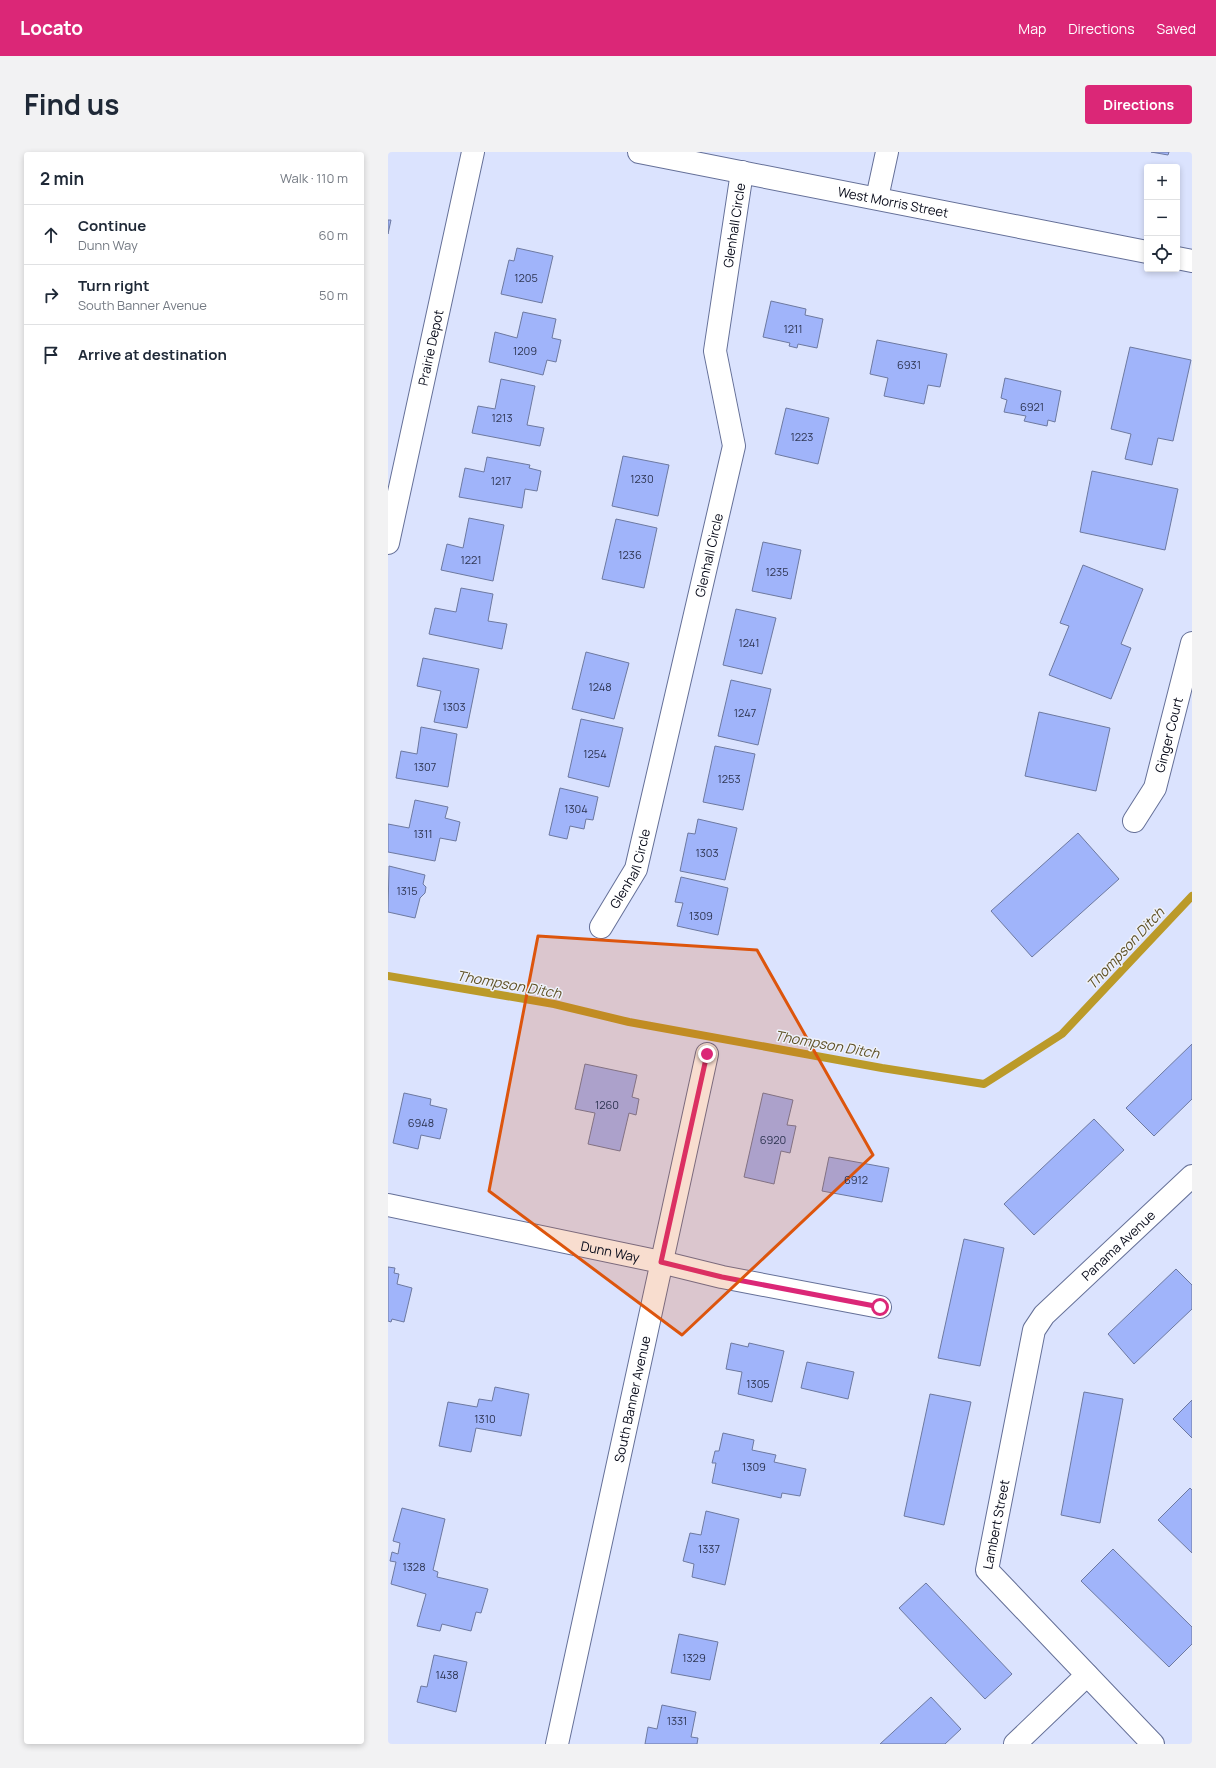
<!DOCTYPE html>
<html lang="en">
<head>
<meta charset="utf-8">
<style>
	body { margin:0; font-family:Manrope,sans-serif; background:#f2f2f3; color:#1f2937 }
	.controls { position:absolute; right:12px; top:12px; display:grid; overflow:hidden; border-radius:4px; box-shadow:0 2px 6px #0003 }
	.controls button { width:36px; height:36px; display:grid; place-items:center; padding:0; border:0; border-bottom:1px solid #e0e1e3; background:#fff; color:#1f2937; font:20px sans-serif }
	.stop { position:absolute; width:12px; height:12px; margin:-9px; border:3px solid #db2777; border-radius:50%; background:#fff }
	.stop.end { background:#db2777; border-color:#fff; box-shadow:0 1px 4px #0008 }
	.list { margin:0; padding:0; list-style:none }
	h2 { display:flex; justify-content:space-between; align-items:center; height:52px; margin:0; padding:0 16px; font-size:17px }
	h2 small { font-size:13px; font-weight:400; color:#747a83 }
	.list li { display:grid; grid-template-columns:26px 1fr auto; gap:12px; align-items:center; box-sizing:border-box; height:60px; padding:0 16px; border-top:1px solid #e0e1e3 }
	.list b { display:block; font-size:15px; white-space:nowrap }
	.list p { margin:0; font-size:13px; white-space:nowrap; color:#747a83 }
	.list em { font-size:13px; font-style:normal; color:#747a83 }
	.icon { flex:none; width:22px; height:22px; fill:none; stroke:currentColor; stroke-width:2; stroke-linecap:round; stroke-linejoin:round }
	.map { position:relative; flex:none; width:804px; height:1592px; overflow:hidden; border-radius:4px }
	header { display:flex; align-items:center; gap:24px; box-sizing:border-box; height:56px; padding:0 20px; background:#db2777; color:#fff }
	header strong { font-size:19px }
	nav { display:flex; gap:22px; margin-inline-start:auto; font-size:14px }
	.intro { display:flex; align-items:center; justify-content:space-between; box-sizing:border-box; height:96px; padding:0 24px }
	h1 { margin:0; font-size:28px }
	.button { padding:10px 18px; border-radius:4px; background:#db2777; color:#fff; font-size:14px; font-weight:700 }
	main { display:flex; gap:24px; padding:0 24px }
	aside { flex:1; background:#fff; border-radius:4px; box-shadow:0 2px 6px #0003 }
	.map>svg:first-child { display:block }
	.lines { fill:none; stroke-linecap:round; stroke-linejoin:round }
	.stream { stroke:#bb9a29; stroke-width:8 }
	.building { fill:#a0b4fa; stroke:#6d79a0 }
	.minor-casing { stroke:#657098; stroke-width:24 }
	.minor { stroke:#fff; stroke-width:22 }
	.route { stroke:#db2777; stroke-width:5 }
	.marked { fill:#dd550d; fill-opacity:0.2; stroke:#dd550d; stroke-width:3; stroke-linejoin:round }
	.labels { text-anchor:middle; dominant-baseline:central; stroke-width:3; stroke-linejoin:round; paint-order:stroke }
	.number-label { font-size:11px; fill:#2d3451 }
	.street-label { font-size:13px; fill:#070a19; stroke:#eef1fa }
	.water-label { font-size:14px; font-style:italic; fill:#5f5126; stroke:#eef1fa }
</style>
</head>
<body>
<header>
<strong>Locato</strong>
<nav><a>Map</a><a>Directions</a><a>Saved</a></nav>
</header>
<div class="intro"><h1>Find us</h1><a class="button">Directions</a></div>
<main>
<aside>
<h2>2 min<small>Walk · 110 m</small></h2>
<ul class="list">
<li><svg class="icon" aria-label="ahead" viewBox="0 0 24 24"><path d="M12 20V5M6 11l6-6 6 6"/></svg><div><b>Continue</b><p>Dunn Way</p></div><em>60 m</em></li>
<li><svg class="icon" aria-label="right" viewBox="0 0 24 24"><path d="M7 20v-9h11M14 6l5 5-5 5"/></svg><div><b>Turn right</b><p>South Banner Avenue</p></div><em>50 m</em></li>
<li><svg class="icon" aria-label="arrive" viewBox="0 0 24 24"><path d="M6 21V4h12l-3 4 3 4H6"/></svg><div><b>Arrive at destination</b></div></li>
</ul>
</aside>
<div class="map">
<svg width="804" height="1592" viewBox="0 0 804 1592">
	<rect width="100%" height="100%" fill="#dbe3fe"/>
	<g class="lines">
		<path class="stream" d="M0 824 166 852 241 870 494 916 596 932 674 882 804 744"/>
	</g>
	<g class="building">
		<path d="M763 0H781L780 3Z"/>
		<path d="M0 68H3L0 82Z"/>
		<path d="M129 96 165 104 154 151 113 142 121 108 126 109Z"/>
		<path d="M383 149 418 157 417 163 435 167 429 196 410 192 409 196 401 194 402 191 375 185Z"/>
		<path d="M135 160 168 167 164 186 173 188 168 210 159 208 155 223 101 210 107 180 129 186Z"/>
		<path d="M489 188 559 202 552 235 540 233 536 252 496 244 500 226 482 222Z"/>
		<path d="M742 195 803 208 785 289 770 286 764 313 737 307 743 282 723 277Z"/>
		<path d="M617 226 673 239 667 270 660 268 659 274 636 269 638 264 616 260 619 248 613 246Z"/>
		<path d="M113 227 147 234 139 273 156 276 152 294 84 281 90 254 107 257Z"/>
		<path d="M398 256 441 266 430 312 387 302Z"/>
		<path d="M235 304 281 313 270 364 224 354Z"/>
		<path d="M99 305 142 313 141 316 153 319 149 339 137 337 134 356 71 345 77 316 96 320Z"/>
		<path d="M704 319 790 337 777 398 692 380Z"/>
		<path d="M81 366 116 373 105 429 53 418 59 392 75 396Z"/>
		<path d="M228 367 269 376 256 436 214 427Z"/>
		<path d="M375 390 413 398 403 447 364 439Z"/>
		<path d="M695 413 755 437 733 492 743 496 723 547 661 523 681 474 672 471Z"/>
		<path d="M73 436 105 442 100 469 119 472 114 497 41 482 47 456 68 460Z"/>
		<path d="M348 457 388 466 374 522 335 513Z"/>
		<path d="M198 500 241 511 226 567 184 557Z"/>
		<path d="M35 506 91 517 79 576 46 570 53 539 29 534Z"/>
		<path d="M343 528 383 537 370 593 330 584Z"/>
		<path d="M651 560 722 576 708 639 637 624Z"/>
		<path d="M193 567 235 576 221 635 180 625Z"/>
		<path d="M33 575 69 582 60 635 8 626 13 599 29 602Z"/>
		<path d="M327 594 367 602 355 658 315 650Z"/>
		<path d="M172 636 210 645 205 668 198 667 196 677 182 674 179 687 161 683Z"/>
		<path d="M27 648 60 655 57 666 72 670 68 689 52 686 47 709 0 700V672L21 676Z"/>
		<path d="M310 667 349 676 337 728 292 719 300 681 307 682Z"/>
		<path d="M690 681 731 727 644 805 603 759Z"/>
		<path d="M1 714 37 723 35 732 38 735 37 741 32 746 27 766 0 760Z"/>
		<path d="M293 725 340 736 330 783 289 774 295 751 287 750Z"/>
		<path d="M804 892V947L766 984 738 956Z"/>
		<path d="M197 912 249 923 244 945 251 947 248 963 241 961 232 999 200 992 207 961 187 957Z"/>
		<path d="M16 941 43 947 42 953 59 957 52 987 33 983 30 997 5 991Z"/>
		<path d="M375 941 405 948 399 973 408 974 402 1001 393 999 386 1032 356 1025Z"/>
		<path d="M706 967 736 998 646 1083 616 1052Z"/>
		<path d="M441 1005 501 1016 494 1050 434 1039Z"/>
		<path d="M576 1087 616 1096 592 1214 550 1206Z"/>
		<path d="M0 1115 7 1116 6 1121 11 1122 9 1132 24 1136 16 1170 4 1167 3 1170 0 1169Z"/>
		<path d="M788 1117 804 1133V1157L746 1212 720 1182Z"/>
		<path d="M343 1191 360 1195 361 1191 396 1199 384 1250 350 1242 354 1220 338 1217Z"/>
		<path d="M419 1210 466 1220 460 1247 413 1236Z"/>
		<path d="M107 1235 141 1242 133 1284 88 1276 83 1300 51 1294 60 1250 89 1255 91 1247 104 1249Z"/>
		<path d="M696 1240 735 1247 712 1371 673 1363Z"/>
		<path d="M542 1242 583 1250 556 1373 516 1364Z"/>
		<path d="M804 1248V1286L785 1267Z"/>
		<path d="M335 1281 366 1288 364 1298 388 1303 386 1310 418 1317 412 1344 394 1341 393 1346 324 1331 328 1311H324L327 1299H331Z"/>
		<path d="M802 1336 804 1338V1401L770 1368Z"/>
		<path d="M14 1356 57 1367 45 1418 50 1420 49 1425 100 1437 93 1461 88 1460 83 1479 54 1472 52 1479 29 1474 38 1442 3 1432 8 1410 2 1409 4 1400 10 1402 12 1391 5 1389Z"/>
		<path d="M318 1359 351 1367 337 1433 304 1425 306 1412 295 1409 302 1381 313 1383Z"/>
		<path d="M725 1397 804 1475V1492L781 1515 693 1429Z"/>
		<path d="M538 1431 624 1522 597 1547 511 1456Z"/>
		<path d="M291 1482 330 1490 322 1528 283 1521Z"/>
		<path d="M46 1503 79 1510 68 1560 29 1550 33 1534 39 1535Z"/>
		<path d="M543 1545 573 1577 557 1592H492Z"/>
		<path d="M274 1553 308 1560 303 1585 310 1586 309 1592H257L260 1575 269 1577Z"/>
	</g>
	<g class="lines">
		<defs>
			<g id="minor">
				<path id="s1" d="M251 0 759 100"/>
				<path d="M489 46 499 0"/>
				<path d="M789 106 804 109"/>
				<path id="s2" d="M0 391 85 0"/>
				<path id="s3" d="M746 669 767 636 804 491"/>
				<path id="s4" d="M213 775 248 717 346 294 327 199 354 20"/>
				<path id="s5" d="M0 1053 273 1110 334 1125 492 1155"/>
				<path id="s6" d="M169 1592 319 902"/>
				<path d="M627 1592 699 1523"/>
				<path id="s7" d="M765 1592 599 1418 646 1178 656 1163 804 1024"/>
			</g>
		</defs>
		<use href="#minor" class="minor-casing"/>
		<use href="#minor" class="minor"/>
	</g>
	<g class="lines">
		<path class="route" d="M319 902 273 1110 334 1125 492 1155"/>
	</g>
	<path class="marked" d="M150 784 369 798 485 1003 294 1183 101 1039Z"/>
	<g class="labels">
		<g class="number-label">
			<text x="138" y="125">1205</text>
			<text x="405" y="176">1211</text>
			<text x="137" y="198">1209</text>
			<text x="521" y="212">6931</text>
			<text x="644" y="254">6921</text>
			<text x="114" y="265">1213</text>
			<text x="414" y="284">1223</text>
			<text x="254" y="326">1230</text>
			<text x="113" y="328">1217</text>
			<text x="242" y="402">1236</text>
			<text x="83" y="407">1221</text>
			<text x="389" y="419">1235</text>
			<text x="361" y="490">1241</text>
			<text x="212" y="534">1248</text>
			<text x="66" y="554">1303</text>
			<text x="357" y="560">1247</text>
			<text x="207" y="601">1254</text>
			<text x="37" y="614">1307</text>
			<text x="341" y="626">1253</text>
			<text x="188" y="656">1304</text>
			<text x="35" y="681">1311</text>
			<text x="319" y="700">1303</text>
			<text x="19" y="738">1315</text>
			<text x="313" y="763">1309</text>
			<text x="219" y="952">1260</text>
			<text x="33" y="970">6948</text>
			<text x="385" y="987">6920</text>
			<text x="468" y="1027">6912</text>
			<text x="370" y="1231">1305</text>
			<text x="97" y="1266">1310</text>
			<text x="366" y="1314">1309</text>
			<text x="321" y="1396">1337</text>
			<text x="26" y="1414">1328</text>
			<text x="306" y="1505">1329</text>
			<text x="59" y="1522">1438</text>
			<text x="289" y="1568">1331</text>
		</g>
		<g class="street-label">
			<text stroke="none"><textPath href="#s1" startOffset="259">West Morris Street</textPath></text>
			<text stroke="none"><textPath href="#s4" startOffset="726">Glenhall Circle</textPath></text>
			<text stroke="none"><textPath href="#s2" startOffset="200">Prairie Depot</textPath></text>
			<text stroke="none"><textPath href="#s4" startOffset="390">Glenhall Circle</textPath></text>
			<text stroke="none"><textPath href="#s3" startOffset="94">Ginger Court</textPath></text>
			<text stroke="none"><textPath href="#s4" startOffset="66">Glenhall Circle</textPath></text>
			<text stroke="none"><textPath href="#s7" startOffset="605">Panama Avenue</textPath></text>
			<text stroke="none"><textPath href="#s5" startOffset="227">Dunn Way</textPath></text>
			<text stroke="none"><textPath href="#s6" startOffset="353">South Banner Avenue</textPath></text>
			<text stroke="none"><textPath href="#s7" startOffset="287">Lambert Street</textPath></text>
		</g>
		<g class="water-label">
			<text transform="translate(737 796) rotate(-47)">Thompson Ditch</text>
			<text transform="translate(121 832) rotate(10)">Thompson Ditch</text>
			<text transform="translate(439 892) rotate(10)">Thompson Ditch</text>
		</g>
	</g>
</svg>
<div class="controls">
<button>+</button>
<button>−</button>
<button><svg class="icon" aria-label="locate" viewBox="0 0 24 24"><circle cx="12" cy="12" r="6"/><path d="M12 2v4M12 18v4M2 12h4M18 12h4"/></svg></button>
</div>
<div class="stop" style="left:492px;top:1155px"></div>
<div class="stop end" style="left:319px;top:902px"></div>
</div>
</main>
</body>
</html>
